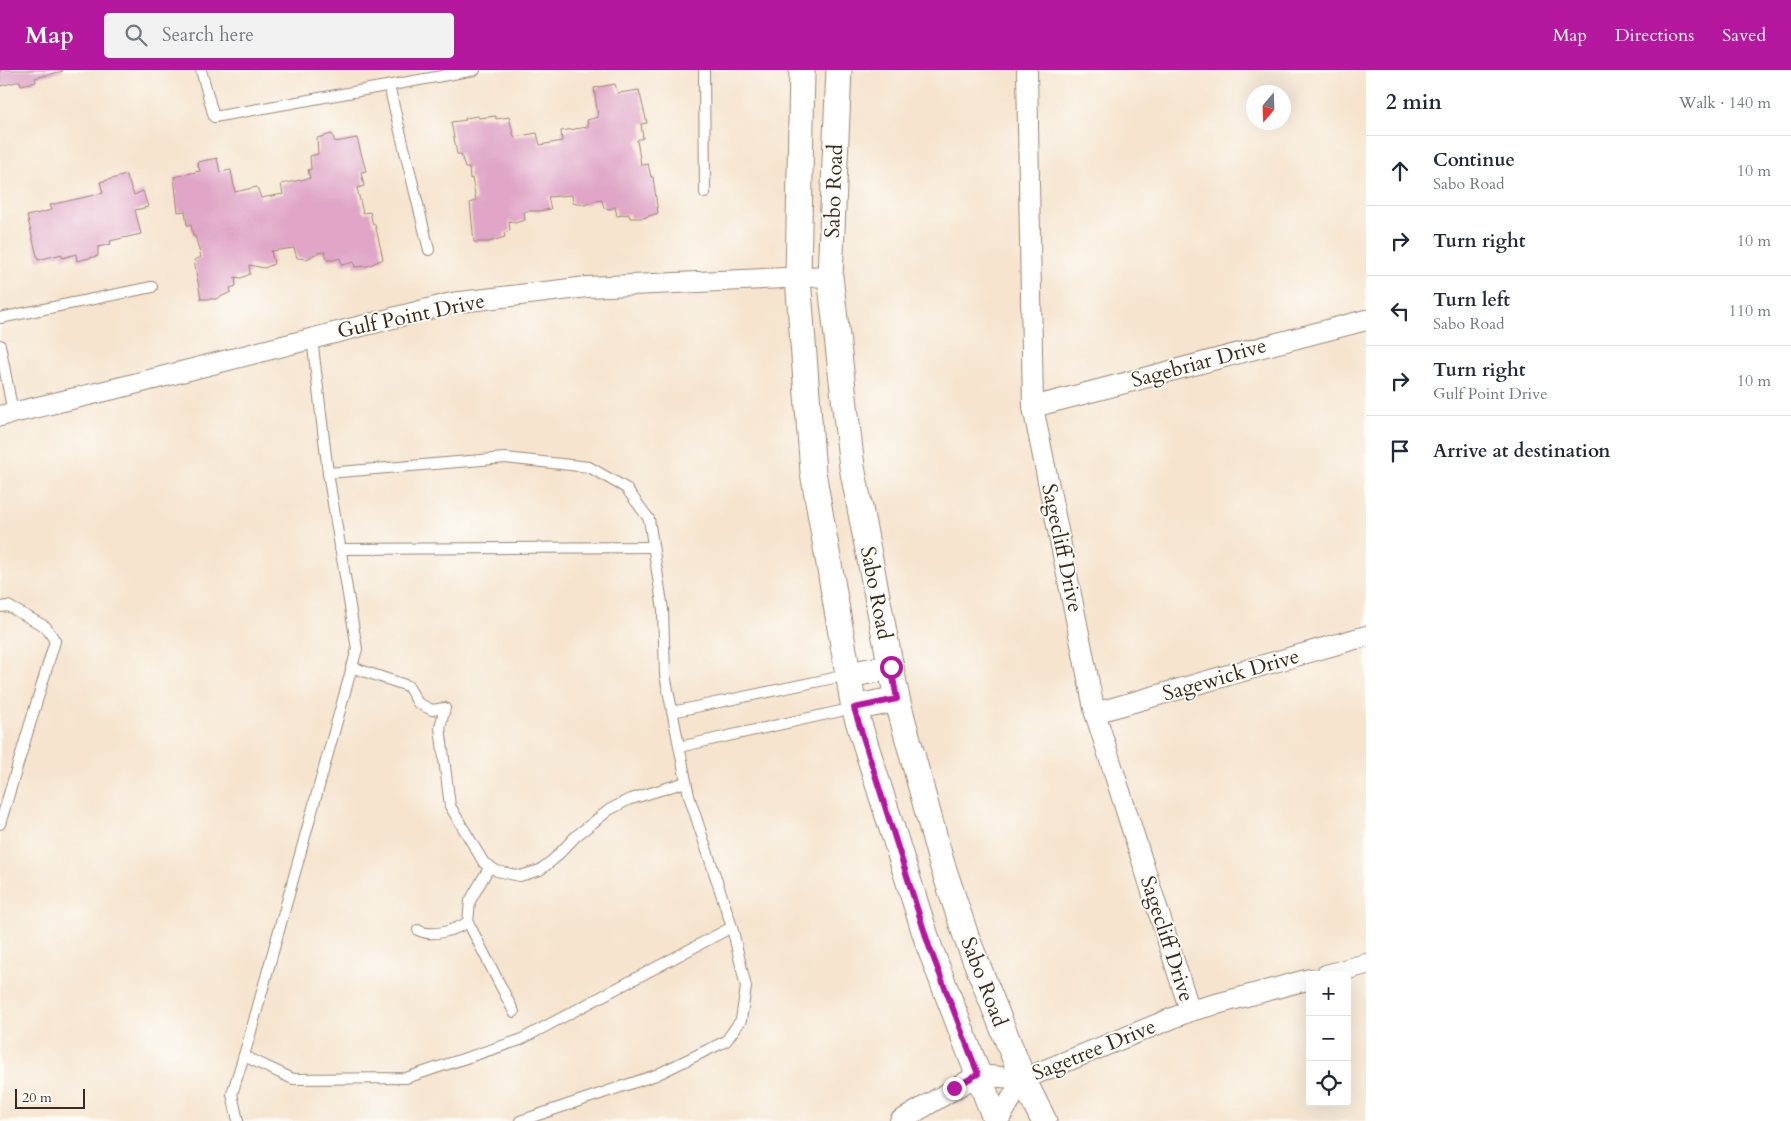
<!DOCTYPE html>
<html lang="en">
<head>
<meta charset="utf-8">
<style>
	body { margin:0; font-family:Cardo,serif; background:#f2f2f3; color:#1f2937 }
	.controls { position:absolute; right:15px; bottom:15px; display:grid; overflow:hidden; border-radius:5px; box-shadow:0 5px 20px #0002 }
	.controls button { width:45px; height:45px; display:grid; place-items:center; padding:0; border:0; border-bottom:1px solid #e0e1e3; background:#fff; color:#1f2937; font:25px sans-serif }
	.compass { position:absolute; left:1246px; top:15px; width:45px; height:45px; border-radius:50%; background:#fff; box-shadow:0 5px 20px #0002; rotate:199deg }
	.scale { position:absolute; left:15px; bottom:12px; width:70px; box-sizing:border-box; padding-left:5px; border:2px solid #3b2a1e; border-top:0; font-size:14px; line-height:18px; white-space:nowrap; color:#3b2a1e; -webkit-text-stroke:4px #fdfcf7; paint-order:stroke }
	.stop { position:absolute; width:15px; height:15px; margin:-11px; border:4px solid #b5179e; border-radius:50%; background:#fff }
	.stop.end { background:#b5179e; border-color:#fff; box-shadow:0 1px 5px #0008 }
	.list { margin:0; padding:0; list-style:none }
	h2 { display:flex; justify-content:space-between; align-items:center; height:65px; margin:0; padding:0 20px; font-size:21px }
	h2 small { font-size:16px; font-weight:400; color:#747a83 }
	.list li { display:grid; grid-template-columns:32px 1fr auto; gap:15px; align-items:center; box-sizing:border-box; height:70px; padding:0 20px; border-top:1px solid #e0e1e3 }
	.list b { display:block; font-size:19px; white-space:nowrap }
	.list p { margin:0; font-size:16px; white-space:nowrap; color:#747a83 }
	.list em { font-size:16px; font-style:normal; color:#747a83 }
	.icon { flex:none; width:28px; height:28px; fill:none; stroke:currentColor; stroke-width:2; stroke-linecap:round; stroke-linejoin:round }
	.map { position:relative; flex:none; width:1366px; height:1051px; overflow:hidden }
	header { display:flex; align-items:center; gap:30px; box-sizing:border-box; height:70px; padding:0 25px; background:#b5179e; color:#fff }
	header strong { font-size:24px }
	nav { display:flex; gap:28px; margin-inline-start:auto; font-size:18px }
	.search { width:350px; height:45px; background:#f2f2f3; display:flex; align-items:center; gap:12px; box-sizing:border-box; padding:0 18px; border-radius:5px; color:#747a83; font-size:19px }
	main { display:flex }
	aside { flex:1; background:#fff }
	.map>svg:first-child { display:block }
	.building { fill:#e0a5c7 }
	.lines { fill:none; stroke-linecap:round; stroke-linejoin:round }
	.service-casing { stroke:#988776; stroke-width:12 }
	.minor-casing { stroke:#988776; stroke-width:22 }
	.tertiary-casing { stroke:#988776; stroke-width:27 }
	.service { stroke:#fff; stroke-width:10 }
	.minor { stroke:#fff; stroke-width:20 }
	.tertiary { stroke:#fff; stroke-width:25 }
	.route { stroke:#b5179e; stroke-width:6 }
	.labels { text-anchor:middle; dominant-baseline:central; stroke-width:4; stroke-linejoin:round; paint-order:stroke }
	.street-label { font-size:21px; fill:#3b2a1e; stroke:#fdfcf7 }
</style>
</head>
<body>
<header>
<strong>Map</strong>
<div class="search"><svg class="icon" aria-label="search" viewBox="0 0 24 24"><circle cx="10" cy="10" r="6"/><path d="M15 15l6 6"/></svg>Search here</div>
<nav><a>Map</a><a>Directions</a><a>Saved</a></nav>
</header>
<main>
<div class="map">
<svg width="1366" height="1051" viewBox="0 0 1366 1051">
	<rect width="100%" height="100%" fill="#fdfcf7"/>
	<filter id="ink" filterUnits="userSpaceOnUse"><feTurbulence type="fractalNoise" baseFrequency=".02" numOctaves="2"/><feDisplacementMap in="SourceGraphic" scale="10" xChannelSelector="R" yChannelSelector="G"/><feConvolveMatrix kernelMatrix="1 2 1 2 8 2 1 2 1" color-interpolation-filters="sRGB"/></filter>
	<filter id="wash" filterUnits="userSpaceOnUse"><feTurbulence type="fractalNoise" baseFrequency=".0096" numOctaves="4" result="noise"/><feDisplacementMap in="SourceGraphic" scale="20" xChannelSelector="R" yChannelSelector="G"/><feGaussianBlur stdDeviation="1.12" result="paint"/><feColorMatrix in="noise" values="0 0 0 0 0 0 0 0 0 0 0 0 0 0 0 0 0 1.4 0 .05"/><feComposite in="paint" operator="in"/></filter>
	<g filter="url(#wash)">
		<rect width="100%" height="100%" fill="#f6e4ce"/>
		<g id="blocks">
			<g class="building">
				<path d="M0 0H63V1L35 8 36 12 21 15 20 11 0 16Z"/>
				<path d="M615 14 618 23 639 20 647 53 641 54 643 68 637 70 641 95 648 94 651 107H653L658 143 643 148H630L629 144 617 146 615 137 610 139 604 138 602 130 594 131 585 135 573 133 572 125 548 127 551 139 539 141H524L525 150 515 153 509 151 510 161 504 163 505 167 489 172H474L470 133 476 130 472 108 470 109 469 98H465L461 84H457L451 52 466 50 465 48 478 46 479 48 496 46V49L509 47 514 67 537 63 540 75 562 71 561 61 588 57 587 50 598 47 594 18Z"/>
				<path d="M332 64 335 72 357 68 366 101 361 102 364 116 357 118 363 143 370 142 373 155 375 154 383 189 368 196 355 197 354 192 342 195 340 188 334 190H327L325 182 317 183 307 189 297 188 294 178 271 181 274 194 264 198 249 195 250 204 241 208 235 207 236 216 230 218 231 222 216 229H201L194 190 201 187 195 166H193L191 155H187L185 141 178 142 174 107 200 101 197 92 217 88 220 102 231 100 235 122 257 117 261 128 283 124 281 114 310 108 308 100 311 99 310 86 318 84 317 68Z"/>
				<path d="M126 105 134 125 143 121 148 137 135 140 141 164 110 171 111 174 98 177V186L77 191 76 184 62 188V184L38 190 27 146 52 140 50 135 103 123 100 112Z"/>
			</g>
		</g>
	</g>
	<g filter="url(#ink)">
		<use href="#blocks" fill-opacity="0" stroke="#988776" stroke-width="1"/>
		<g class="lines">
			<defs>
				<g id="service">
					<path d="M201 0 214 47 475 0"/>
					<path d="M704 0 705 123"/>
					<path d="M389 16 429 180"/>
					<path d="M0 248 152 217"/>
					<path d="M312 268 328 403"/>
					<path d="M0 275 13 343"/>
					<path d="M340 479 653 477"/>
					<path d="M0 537 8 536 46 557 55 571 0 754"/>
					<path d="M351 597 408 616 418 633 432 640 445 638 440 657 450 736 484 793 497 801 520 806 540 800 554 789 576 766 609 740 628 730 686 712"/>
					<path d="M672 642 848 605"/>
					<path d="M679 677 854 638"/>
					<path d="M490 796 470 831 468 852 514 942"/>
					<path d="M418 860C432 868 455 860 468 852"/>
					<path d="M244 986 293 1009 406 1008 520 970 732 857"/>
					<path d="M238 1051 232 1024 248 972 357 579 328 403 505 388 589 397 626 418 649 449 663 540 665 605 689 726 732 857 746 917 741 950 726 971 656 1005 520 1051"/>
				</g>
				<g id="minor">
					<path d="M1027 0 1033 337 1095 643 1190 941"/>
					<path d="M1033 337 1366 250"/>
					<path d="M0 346 126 316 452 233 587 217 830 206"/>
					<path d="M1095 643 1366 566"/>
					<path d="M1326 905 1366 894"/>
					<path d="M900 1051 978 1005 1023 1009 1190 941 1310 909"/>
					<path d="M998 1051 1023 1009"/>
				</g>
				<g id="tertiary">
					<path d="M802 0 798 208 813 402 854 638 929 876 996 1051"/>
					<path d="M839 0 830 206 852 397 897 629 941 791 967 869 1023 1009 1044 1051"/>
					<path d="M848 605 891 597"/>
					<path d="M854 638 897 629"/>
				</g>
			</defs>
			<use href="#service" class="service-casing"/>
			<use href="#minor" class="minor-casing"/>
			<use href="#tertiary" class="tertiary-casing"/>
			<use href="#service" class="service"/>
			<use href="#minor" class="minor"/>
			<use href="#tertiary" class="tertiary"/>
		</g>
	</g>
	<g class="lines" filter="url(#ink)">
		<path class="route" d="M891 597 897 629 854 638 929 876 978 1004 954 1018"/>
	</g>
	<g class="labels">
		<g class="street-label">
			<text transform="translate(834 121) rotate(-88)">Sabo Road</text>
			<text transform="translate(411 246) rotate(-12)">Gulf Point Drive</text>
			<text transform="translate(1199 293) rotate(-15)">Sagebriar Drive</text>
			<text transform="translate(1062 478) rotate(78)">Sagecliff Drive</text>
			<text transform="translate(876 523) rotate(79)">Sabo Road</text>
			<text transform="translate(1231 605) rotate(-16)">Sagewick Drive</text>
			<text transform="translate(1167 869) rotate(72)">Sagecliff Drive</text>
			<text transform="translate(984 912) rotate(69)">Sabo Road</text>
			<text transform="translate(1094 980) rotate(-22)">Sagetree Drive</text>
		</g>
	</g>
</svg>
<div class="controls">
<button>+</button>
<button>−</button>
<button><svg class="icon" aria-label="locate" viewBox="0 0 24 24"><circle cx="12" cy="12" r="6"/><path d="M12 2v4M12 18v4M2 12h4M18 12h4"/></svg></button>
</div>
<svg class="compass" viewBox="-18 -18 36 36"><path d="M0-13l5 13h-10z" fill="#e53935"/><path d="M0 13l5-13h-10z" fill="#747a83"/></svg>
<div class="scale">20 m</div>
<div class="stop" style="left:891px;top:597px"></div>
<div class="stop end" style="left:954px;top:1018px"></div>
</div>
<aside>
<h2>2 min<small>Walk · 140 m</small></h2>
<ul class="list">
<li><svg class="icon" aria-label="ahead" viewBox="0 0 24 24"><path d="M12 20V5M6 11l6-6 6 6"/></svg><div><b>Continue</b><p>Sabo Road</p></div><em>10 m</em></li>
<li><svg class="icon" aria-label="right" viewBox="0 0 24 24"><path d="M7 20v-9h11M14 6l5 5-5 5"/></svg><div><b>Turn right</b></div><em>10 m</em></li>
<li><svg class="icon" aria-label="left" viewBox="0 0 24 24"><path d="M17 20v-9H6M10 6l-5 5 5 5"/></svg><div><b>Turn left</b><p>Sabo Road</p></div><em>110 m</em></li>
<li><svg class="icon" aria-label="right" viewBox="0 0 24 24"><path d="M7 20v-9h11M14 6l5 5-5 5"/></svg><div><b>Turn right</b><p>Gulf Point Drive</p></div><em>10 m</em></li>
<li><svg class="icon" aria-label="arrive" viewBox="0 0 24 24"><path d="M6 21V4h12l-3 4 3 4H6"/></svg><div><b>Arrive at destination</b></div></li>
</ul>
</aside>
</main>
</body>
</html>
